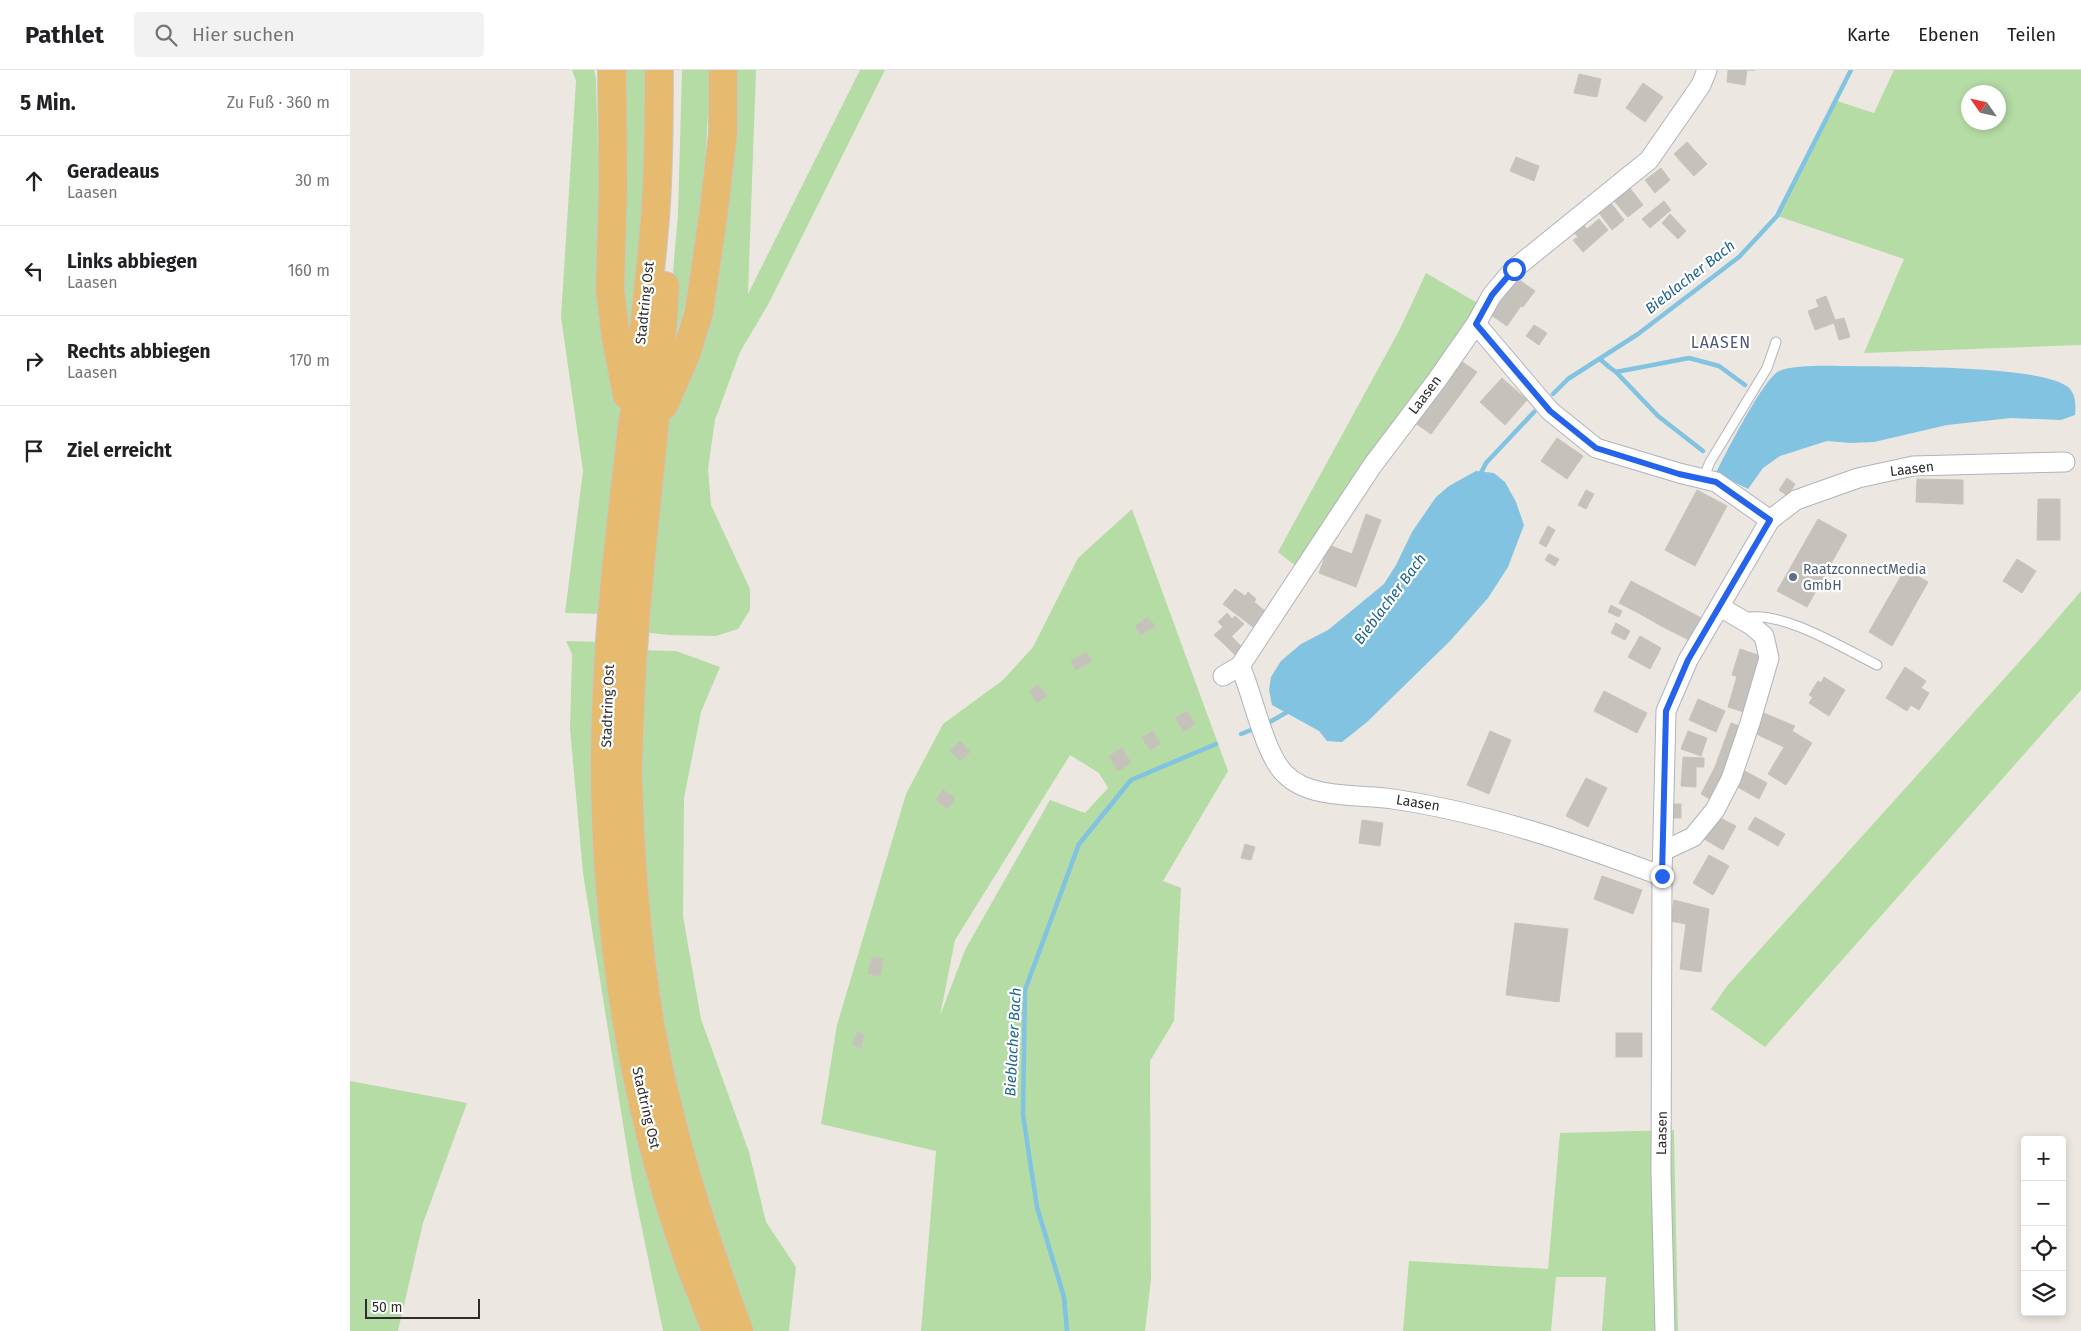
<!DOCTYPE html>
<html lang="de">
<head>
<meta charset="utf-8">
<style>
	body { margin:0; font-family:"Fira Sans",sans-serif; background:#f2f2f2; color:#202124 }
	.controls { position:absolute; right:15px; bottom:15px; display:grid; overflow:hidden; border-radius:5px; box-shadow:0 2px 8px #0003 }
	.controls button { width:45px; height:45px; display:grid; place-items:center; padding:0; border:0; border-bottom:1px solid #e0e0e0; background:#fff; color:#202124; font:25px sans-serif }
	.compass { position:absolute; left:1611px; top:15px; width:45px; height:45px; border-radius:50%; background:#fff; box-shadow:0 2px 8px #0003; rotate:304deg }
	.scale { position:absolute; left:15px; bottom:12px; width:115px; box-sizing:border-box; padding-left:5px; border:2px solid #2d2d2d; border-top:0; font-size:14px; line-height:18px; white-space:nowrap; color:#2d2d2d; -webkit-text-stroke:4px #fff; paint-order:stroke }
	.stop { position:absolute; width:15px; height:15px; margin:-11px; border:4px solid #2563eb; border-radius:50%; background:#fff }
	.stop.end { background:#2563eb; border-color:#fff; box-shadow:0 1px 5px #0008 }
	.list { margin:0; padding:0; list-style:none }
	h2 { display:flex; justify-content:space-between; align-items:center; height:65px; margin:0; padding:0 20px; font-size:21px }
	h2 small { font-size:16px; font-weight:400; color:#757577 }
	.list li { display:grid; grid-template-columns:32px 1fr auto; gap:15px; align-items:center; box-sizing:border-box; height:90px; padding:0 20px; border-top:1px solid #e0e0e0 }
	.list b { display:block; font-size:19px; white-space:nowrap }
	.list p { margin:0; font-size:16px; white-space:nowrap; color:#757577 }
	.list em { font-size:16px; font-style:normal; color:#757577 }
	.icon { flex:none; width:28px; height:28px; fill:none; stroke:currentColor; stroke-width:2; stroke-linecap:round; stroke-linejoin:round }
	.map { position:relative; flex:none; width:1731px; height:1261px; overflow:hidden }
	header { display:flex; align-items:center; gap:30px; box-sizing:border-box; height:70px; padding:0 25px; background:#fff; border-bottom:1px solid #e0e0e0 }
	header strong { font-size:24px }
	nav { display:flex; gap:28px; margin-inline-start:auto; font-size:18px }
	.search { width:350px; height:45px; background:#f2f2f2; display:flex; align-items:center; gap:12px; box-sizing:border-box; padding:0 18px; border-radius:5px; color:#757577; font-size:19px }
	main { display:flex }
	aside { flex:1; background:#fff }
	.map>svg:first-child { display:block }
	.green { fill:#b4dca4; fill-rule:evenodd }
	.water { fill:#81c3e1 }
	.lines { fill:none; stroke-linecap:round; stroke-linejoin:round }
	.stream { stroke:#81c3e1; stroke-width:4.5 }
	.building { fill:#c5c2bc; stroke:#c8c4ba }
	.service-casing { stroke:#b1b2bb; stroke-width:11 }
	.minor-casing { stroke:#b1b2bb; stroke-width:21 }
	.trunk-casing { stroke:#c8c8c8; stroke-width:30 }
	.service { stroke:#fff; stroke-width:9 }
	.minor { stroke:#fff; stroke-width:19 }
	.trunk { stroke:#e6bb70; stroke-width:28 }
	.route { stroke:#2563eb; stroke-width:6 }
	.service-dot { fill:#5c6f8a; stroke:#fff; stroke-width:2 }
	.labels { text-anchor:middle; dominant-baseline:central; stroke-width:4.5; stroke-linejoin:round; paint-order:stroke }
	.street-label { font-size:14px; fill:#2d2d2d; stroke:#fff }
	.service-label { font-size:14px; fill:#4e5e75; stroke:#fff; text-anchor:start }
	.water-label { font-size:15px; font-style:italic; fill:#1e628f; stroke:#fff }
	.quarter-label { font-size:16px; letter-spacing:1px; fill:#525778; stroke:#fff }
</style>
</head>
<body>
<header>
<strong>Pathlet</strong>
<div class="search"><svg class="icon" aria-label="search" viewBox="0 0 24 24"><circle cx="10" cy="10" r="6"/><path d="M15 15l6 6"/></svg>Hier suchen</div>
<nav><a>Karte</a><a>Ebenen</a><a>Teilen</a></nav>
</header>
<main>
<aside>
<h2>5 Min.<small>Zu Fuß · 360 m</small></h2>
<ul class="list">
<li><svg class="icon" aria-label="ahead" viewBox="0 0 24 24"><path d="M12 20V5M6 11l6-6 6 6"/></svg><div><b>Geradeaus</b><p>Laasen</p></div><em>30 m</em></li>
<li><svg class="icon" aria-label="left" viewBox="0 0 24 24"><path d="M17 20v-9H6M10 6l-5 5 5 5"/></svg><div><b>Links abbiegen</b><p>Laasen</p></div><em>160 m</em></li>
<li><svg class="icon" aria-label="right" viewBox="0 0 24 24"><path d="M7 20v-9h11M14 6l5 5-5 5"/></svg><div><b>Rechts abbiegen</b><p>Laasen</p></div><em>170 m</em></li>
<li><svg class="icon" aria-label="arrive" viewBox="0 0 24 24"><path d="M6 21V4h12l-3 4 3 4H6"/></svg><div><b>Ziel erreicht</b></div></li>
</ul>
</aside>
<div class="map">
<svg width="1731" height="1261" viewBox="0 0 1731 1261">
	<rect width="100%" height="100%" fill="#ece8e1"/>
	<g class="green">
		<path d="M222 0H244L246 8 250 165 255 254 269 339 267 397 252 544 215 543 233 401 211 247 226 11Z"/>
		<path d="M267 0H296C295 98 290 197 280 295L267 187Z"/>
		<path d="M332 0H360C357 77 352 157 336 232 331 253 322 274 315 294L328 144Z"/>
		<path d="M381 0H406L398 224 510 0H535L419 233 390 282 365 350 358 399 361 435 400 519V540L388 559 366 566 319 565 292 562 310 384Z"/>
		<path d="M1544 0H1731V275L1514 283 1554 189 1427 146 1484 30 1524 43ZM1618 22H1648V52H1618Z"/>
		<path d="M1076 203 1129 234 1116 257 1021 381 947 497 928 482 1050 259Z"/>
		<path d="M782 439 878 701 813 811 831 818 824 951 800 991 801 1209 795 1261H571L586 1081 471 1054 487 955 556 724 593 654 653 610 683 577 728 488ZM720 685 749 703 758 718 735 743 700 730 615 880 590 946 605 870Z"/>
		<path d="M1731 521V620L1415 977 1361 939 1377 916 1688 571Z"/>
		<path d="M216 571 250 572 353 1261H313L282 1110 233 803 220 659 222 584Z"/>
		<path d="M289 580 326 581 370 597 351 642 334 728 333 846 351 949 399 1082 416 1152 446 1197 439 1261H403L364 1156 326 1025 291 830Z"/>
		<path d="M0 1011 117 1033 73 1153 48 1261H0Z"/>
		<path d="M1324 1060 1328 1261H1252L1256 1207H1206L1201 1261H1053L1059 1191 1198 1199 1210 1063Z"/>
	</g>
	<g class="water">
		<path d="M1502 296C1543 297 1691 295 1718 317 1726 324 1726 336 1725 345L1711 350 1661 348 1597 355 1524 372 1500 373 1477 371 1430 386 1413 398 1398 419 1366 403C1375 385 1413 309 1429 301 1444 294 1484 296 1502 296Z"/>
		<path d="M1126 401 1144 403 1155 412 1166 432 1174 455 1158 497 1138 528 1100 571 1017 652 992 672 977 671 969 661 922 635 919 620 921 607 931 591 951 574 978 560 1034 514 1046 495 1062 462 1086 427 1099 416Z"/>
	</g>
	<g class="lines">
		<g class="stream">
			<path d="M1250 289 1259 297 1266 302 1339 288 1369 296 1395 315"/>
			<path d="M1266 302 1308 346 1353 381"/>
			<path d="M1203 324 1218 309 1288 264 1389 187 1427 146 1501 0"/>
			<path d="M1129 407 1136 393 1184 342"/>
			<path d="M918 653 939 641"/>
			<path d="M891 664 906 658"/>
			<path d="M717 1261 714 1227 687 1137 673 1045 675 920 729 774 781 710 866 674"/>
		</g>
	</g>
	<g class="building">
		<path d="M1378 0H1405H1397L1395 15 1377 12Z"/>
		<path d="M1229 4 1251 9 1247 27 1224 23Z"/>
		<path d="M1293 13 1313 27 1295 52 1276 38Z"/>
		<path d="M1337 72 1357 94 1344 106 1324 84Z"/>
		<path d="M1166 87 1189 96 1184 111 1160 101Z"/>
		<path d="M1311 98 1320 110 1305 123 1295 110Z"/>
		<path d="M1280 118 1293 135 1278 147 1264 131Z"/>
		<path d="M1314 131 1321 140 1300 158 1292 149Z"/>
		<path d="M1261 133 1274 150 1262 160 1249 143Z"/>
		<path d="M1320 144 1336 161 1328 169 1312 153Z"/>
		<path d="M1249 149 1258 160 1233 182 1223 170 1228 167 1220 158 1230 150 1237 159Z"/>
		<path d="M1165 207 1185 221 1173 237 1171 236 1157 256 1141 245 1155 226 1153 224Z"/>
		<path d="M1476 226 1485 250 1494 248 1500 267 1489 270 1484 253 1465 260 1458 241 1469 237 1466 230Z"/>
		<path d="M1184 255 1197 263 1189 275 1176 266Z"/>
		<path d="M1111 291 1127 302 1081 364 1065 353Z"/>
		<path d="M1152 308 1177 330 1155 355 1130 332Z"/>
		<path d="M1207 368 1233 386 1217 409 1191 391Z"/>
		<path d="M1437 408 1445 414 1438 426 1429 420Z"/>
		<path d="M1567 409 1613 410V434L1566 432Z"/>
		<path d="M1236 420 1244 424 1236 439 1228 435Z"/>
		<path d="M1347 420 1377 436 1345 496 1315 480Z"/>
		<path d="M1688 429H1710V470H1687Z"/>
		<path d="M1016 444 1031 450 1006 517 969 503 979 475 1002 484Z"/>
		<path d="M1468 449 1497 465 1457 537 1427 521Z"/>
		<path d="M1198 456 1205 460 1196 477 1189 473Z"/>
		<path d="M1199 484 1209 489 1205 496 1195 490Z"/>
		<path d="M1667 489 1686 501 1672 523 1653 511Z"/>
		<path d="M1555 499 1578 512 1542 576 1519 562Z"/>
		<path d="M1281 511 1306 524 1294 546 1269 533Z"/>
		<path d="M885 519 895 526 898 522 906 529 904 532 915 541 903 557 873 534Z"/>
		<path d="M1306 524 1323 533 1311 556 1294 546Z"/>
		<path d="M1323 533 1355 550 1343 572 1311 556Z"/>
		<path d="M1261 535 1272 541 1269 547 1258 542Z"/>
		<path d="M877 543 882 549 873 557 868 552Z"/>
		<path d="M885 546 894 554 874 574 864 565Z"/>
		<path d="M798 547 805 556 791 565 785 556Z"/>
		<path d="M1266 553 1280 561 1275 570 1261 563Z"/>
		<path d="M881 566 892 577 885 585 874 574Z"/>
		<path d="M1290 566 1311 578 1300 599 1278 587Z"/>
		<path d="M1390 579 1411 586 1404 611 1382 605Z"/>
		<path d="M736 582 742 591 726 600 721 591Z"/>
		<path d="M1555 597 1576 611 1571 618 1579 623 1569 640 1561 635 1557 641 1536 628Z"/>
		<path d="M1387 606 1404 611 1394 642 1378 637Z"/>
		<path d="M1474 607 1495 620 1479 646 1459 633 1463 627 1459 625 1468 611 1471 613Z"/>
		<path d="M688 615 697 626 687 633 679 621Z"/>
		<path d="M1254 621 1297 643 1287 663 1244 641Z"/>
		<path d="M1348 629 1375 641 1366 662 1339 650Z"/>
		<path d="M837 641 845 654 834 661 825 648Z"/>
		<path d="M1411 642 1445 656 1442 661 1447 664 1434 677 1402 662Z"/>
		<path d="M1381 653 1393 657 1385 679 1373 675Z"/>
		<path d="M803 661 810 674 800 680 792 668Z"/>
		<path d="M1140 661 1161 670 1139 724 1117 715Z"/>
		<path d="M1338 661 1357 668 1351 686 1331 679Z"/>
		<path d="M1447 664 1462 673 1436 715 1418 704 1434 677Z"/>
		<path d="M610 671 620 682 610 691 600 681Z"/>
		<path d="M1373 675 1385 679 1378 702 1365 697Z"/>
		<path d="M772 678 781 693 768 701 759 686Z"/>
		<path d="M1333 687 1354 688V697H1346V717L1331 716Z"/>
		<path d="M1365 697 1378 702 1365 732 1351 724Z"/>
		<path d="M1391 699 1417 713 1409 729 1382 714Z"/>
		<path d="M1236 708 1257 718 1238 757 1216 746Z"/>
		<path d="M593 720 605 728 598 739 586 730Z"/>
		<rect x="1321" y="734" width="10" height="14"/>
		<path d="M1366 746 1386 756 1373 780 1354 769Z"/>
		<path d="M1405 747 1435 764 1428 776 1398 759Z"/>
		<path d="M1012 750 1033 753 1030 776 1009 773Z"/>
		<path d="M895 774 905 777 901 790 891 788Z"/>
		<path d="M1359 785 1379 796 1363 825 1343 813Z"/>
		<path d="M1252 806 1292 820 1283 844 1244 829Z"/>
		<path d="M1324 830 1359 839 1351 902 1330 899 1336 854 1320 851Z"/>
		<path d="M1165 853 1218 859 1209 932 1156 925Z"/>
		<path d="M522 887 533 889 530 906 518 904Z"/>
		<path d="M507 962 514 964 511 978 503 975Z"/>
		<rect x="1266" y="963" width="26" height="24"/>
	</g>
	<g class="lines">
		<defs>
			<g id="service">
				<path d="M1353 409 1360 392 1417 298 1426 272"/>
				<path d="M1395 548C1430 539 1495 579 1527 595"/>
			</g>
			<g id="minor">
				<path d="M1126 254 1200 341 1246 378 1329 403 1366 412 1420 450 1338 590 1316 641 1312 806 1311 1103 1315 1261"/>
				<path d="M1420 450 1446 430 1508 408 1563 396 1715 392"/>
				<path d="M890 596C903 624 914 684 935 704 960 730 1011 724 1043 729 1137 743 1224 773 1312 806"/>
				<path d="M873 606 890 596 1022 396 1087 310 1126 254 1142 225 1164 199 1299 90 1351 15 1357 0"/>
				<path d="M1313 781 1343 767 1365 740 1381 709 1400 653 1419 588 1414 566 1401 555 1370 537"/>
			</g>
			<g id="trunk">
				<path d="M262 0 263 116 260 220 266 268 277 325"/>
				<path d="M309 0C309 49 309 98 305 148 290 329 256 509 255 691 255 859 282 1031 338 1189 347 1213 357 1237 366 1261"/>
				<path d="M315 216C312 264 309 312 304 360 295 453 283 547 280 641 279 662 278 684 278 705 280 790 287 876 301 959 320 1063 352 1163 389 1261"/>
				<path d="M314 335 336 284 349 242 363 147 373 63V0"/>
			</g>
		</defs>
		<use href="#service" class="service-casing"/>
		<use href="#minor" class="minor-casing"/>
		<use href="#trunk" class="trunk-casing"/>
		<use href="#service" class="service"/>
		<use href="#minor" class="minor"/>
		<use href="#trunk" class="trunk"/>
	</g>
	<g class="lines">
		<path class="route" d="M1164 199 1142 225 1126 254 1200 341 1246 378 1329 404 1366 412 1420 450 1338 590 1316 641 1312 806"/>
	</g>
	<circle class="service-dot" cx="1443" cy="507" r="5"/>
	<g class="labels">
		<g class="street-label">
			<text transform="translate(295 233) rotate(-84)">Stadtring Ost</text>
			<text transform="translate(1075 325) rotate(-53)">Laasen</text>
			<text transform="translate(1562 399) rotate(-7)">Laasen</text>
			<text transform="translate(258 636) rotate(-88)">Stadtring Ost</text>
			<text transform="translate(1068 733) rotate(9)">Laasen</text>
			<text transform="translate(296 1038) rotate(77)">Stadtring Ost</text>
			<text transform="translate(1312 1063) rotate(-89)">Laasen</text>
		</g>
		<g class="service-label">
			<text x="1453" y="499">RaatzconnectMedia<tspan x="1453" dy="16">GmbH</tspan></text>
		</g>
		<g class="water-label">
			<text transform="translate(1340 207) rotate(-38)">Bieblacher Bach</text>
			<text transform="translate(1040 529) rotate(-53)">Bieblacher Bach</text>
			<text transform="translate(663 972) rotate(-87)">Bieblacher Bach</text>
		</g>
		<g class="quarter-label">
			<text x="1371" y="272">LAASEN</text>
		</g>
	</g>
</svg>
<div class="controls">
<button>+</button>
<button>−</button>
<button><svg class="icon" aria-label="locate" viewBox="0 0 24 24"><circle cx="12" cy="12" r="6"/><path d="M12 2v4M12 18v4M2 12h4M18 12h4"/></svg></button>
<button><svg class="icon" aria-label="layers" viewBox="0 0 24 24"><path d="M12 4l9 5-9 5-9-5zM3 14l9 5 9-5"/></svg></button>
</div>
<svg class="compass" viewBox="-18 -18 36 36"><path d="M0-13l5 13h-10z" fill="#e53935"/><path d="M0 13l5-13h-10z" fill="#757577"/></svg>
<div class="scale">50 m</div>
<div class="stop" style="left:1164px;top:199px"></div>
<div class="stop end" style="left:1312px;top:806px"></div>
</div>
</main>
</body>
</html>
